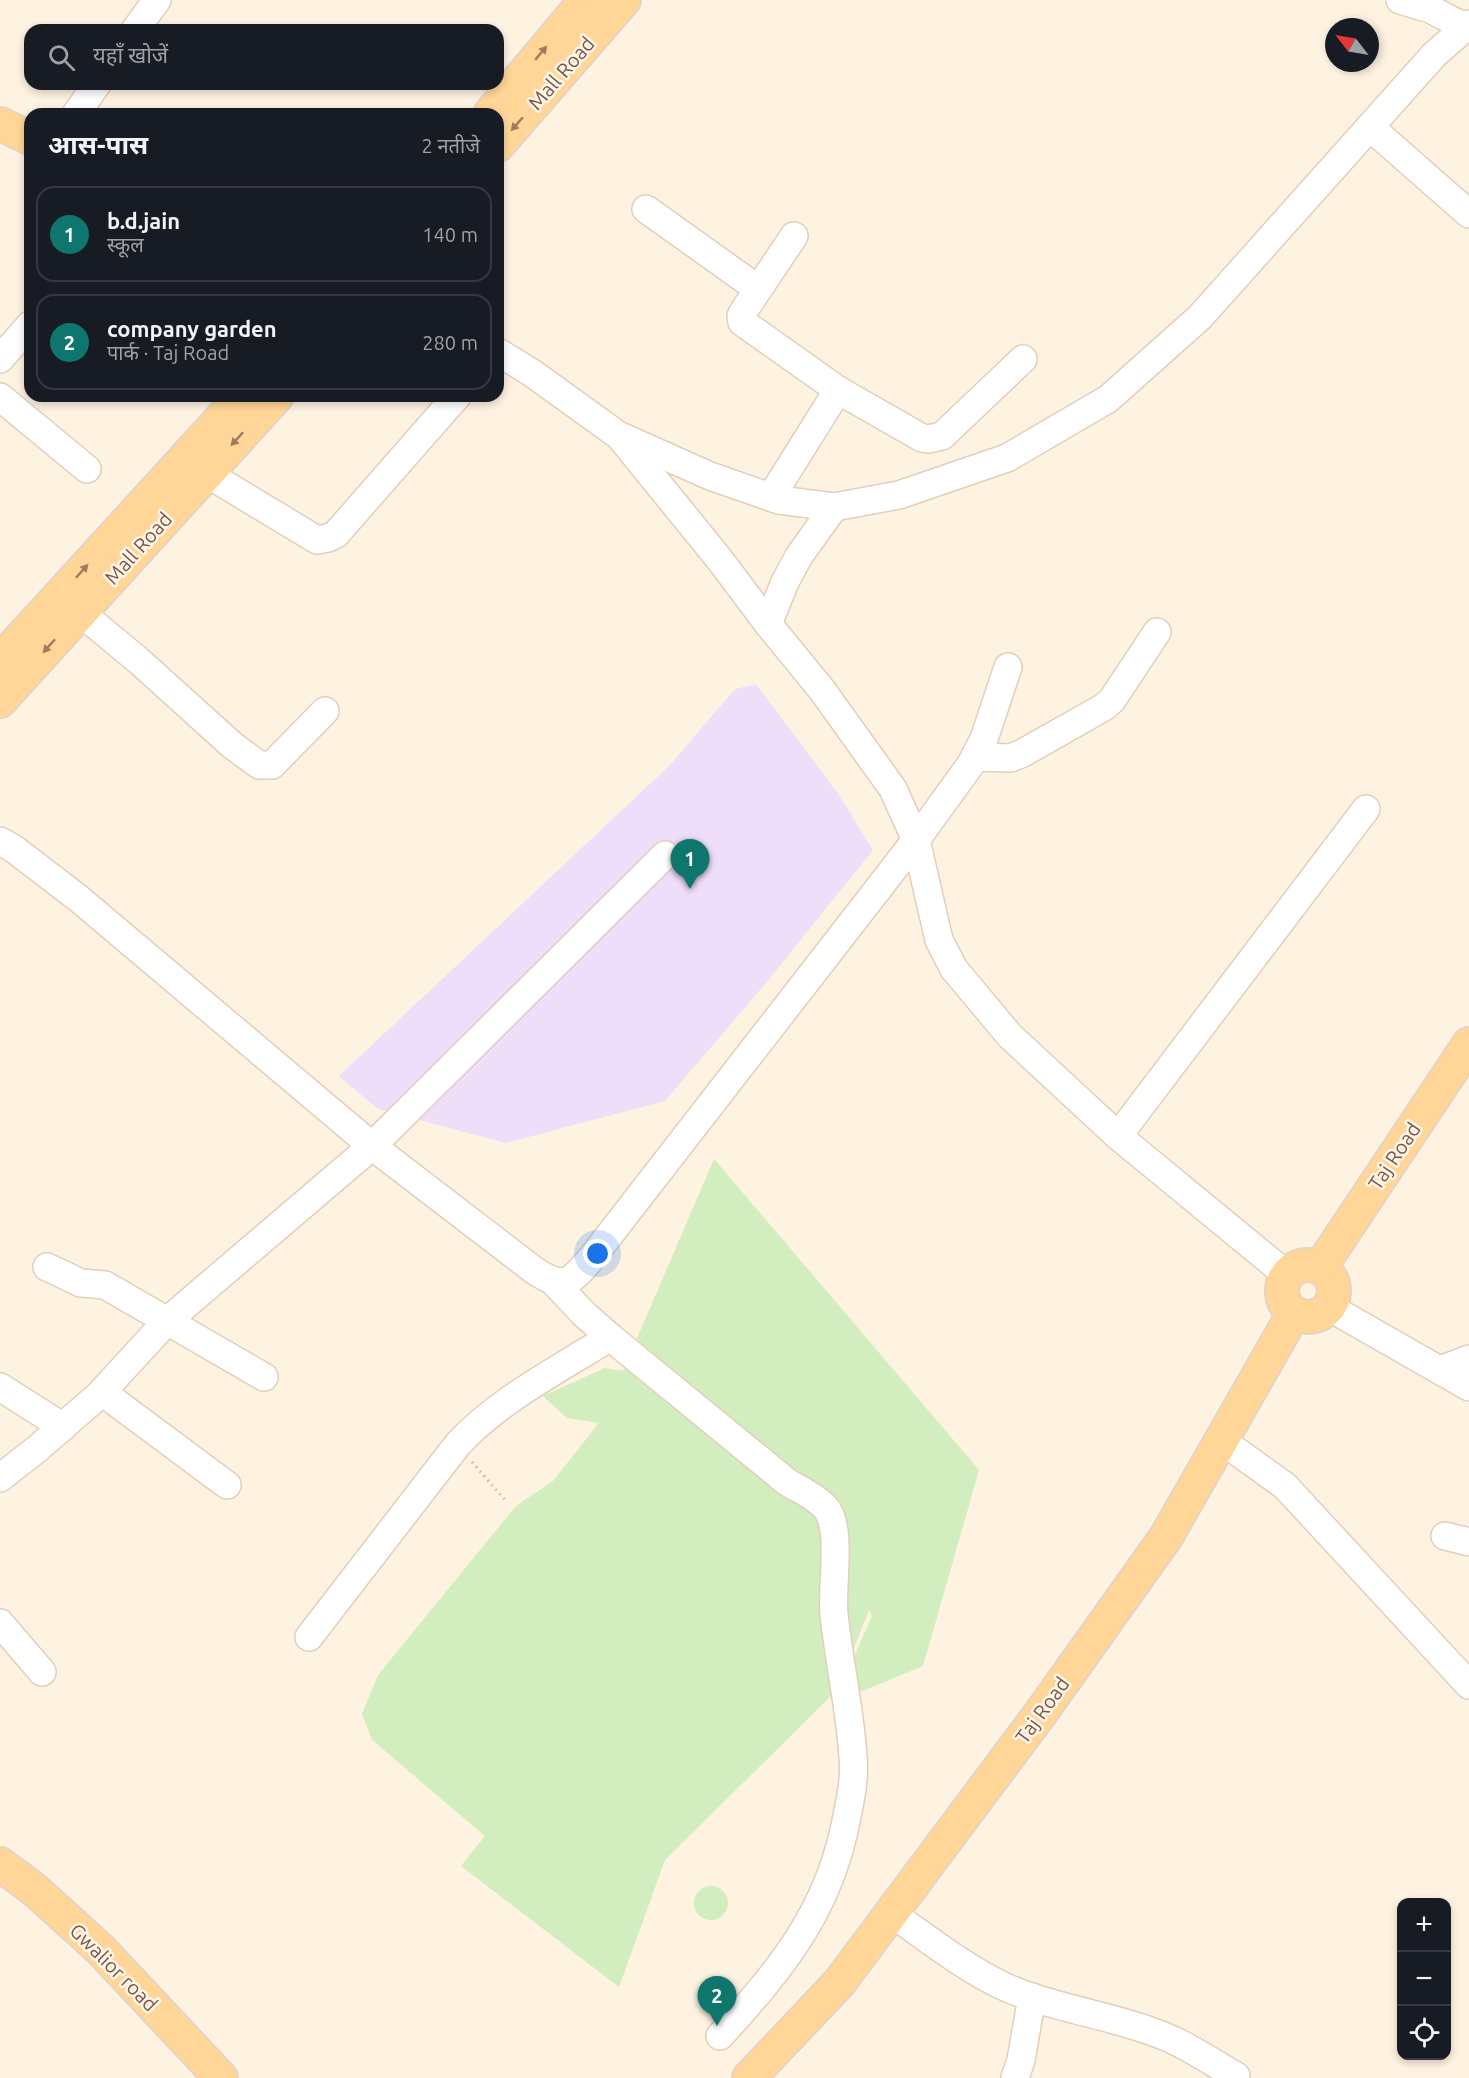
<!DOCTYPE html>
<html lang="hi">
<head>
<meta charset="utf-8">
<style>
	body { margin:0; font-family:Ubuntu,"Noto Sans Devanagari",sans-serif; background:#20242c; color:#f1f3f6 }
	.controls { position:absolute; right:18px; bottom:18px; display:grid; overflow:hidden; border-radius:12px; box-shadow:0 3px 9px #0003 }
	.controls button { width:54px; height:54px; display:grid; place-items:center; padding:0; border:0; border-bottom:2px solid #363941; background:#171b24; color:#f1f3f6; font:30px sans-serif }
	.compass { position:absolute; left:1325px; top:18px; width:54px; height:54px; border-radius:50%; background:#171b24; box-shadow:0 3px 9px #0003; rotate:301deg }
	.you { position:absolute; left:598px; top:1254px; width:21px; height:21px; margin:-15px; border:4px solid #fff; border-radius:50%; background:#1a73e8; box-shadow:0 0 0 9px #1a73e833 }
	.badge { display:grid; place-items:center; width:39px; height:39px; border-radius:50%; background:#0f766e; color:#fff; font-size:20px; font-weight:700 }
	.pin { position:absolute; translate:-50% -50px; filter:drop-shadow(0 2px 3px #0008) }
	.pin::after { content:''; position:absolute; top:32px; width:21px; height:18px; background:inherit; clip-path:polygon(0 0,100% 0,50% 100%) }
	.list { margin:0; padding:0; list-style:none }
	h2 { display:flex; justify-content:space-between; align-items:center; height:78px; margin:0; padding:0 24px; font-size:26px }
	h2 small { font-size:20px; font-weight:400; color:#9ea1a6 }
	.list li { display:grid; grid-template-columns:39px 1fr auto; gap:18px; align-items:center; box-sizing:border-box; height:96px; margin:0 12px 12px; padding:0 12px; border:2px solid #363941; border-radius:18px }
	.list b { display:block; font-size:22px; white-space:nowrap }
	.list p { margin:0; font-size:20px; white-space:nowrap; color:#9ea1a6 }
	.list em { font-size:20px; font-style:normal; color:#9ea1a6 }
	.icon { flex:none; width:33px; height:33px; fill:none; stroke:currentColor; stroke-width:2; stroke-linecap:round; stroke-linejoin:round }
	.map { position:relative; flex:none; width:1469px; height:2078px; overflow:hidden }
	.search { position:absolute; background:#171b24; box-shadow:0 3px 9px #0003; left:24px; top:24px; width:480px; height:66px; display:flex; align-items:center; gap:15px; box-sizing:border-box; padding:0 21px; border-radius:18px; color:#9ea1a6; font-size:22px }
	.panel { position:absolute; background:#171b24; box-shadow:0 3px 9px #0003; left:24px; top:108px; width:480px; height:294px; border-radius:18px }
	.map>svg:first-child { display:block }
	.education { fill:#efdefa }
	.green { fill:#d2edbe }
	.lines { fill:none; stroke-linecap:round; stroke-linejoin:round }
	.minor-casing { stroke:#e3cebc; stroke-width:30 }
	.major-casing { stroke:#dcd3cf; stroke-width:36 }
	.path { stroke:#dbb199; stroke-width:3; stroke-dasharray:1.5 4.5; stroke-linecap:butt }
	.minor { stroke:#fff; stroke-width:27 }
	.major { stroke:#ffd697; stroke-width:33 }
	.oneway { fill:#a07c5e }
	.labels { text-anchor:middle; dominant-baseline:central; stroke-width:5; stroke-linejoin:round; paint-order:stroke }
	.street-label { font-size:20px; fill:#785645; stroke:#fff6e9 }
</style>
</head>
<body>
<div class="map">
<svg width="1469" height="2078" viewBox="0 0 1469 2078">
	<rect width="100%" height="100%" fill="#fef2e1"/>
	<path class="education" d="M756 684 839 795 873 850 766 983 665 1101 506 1143 378 1109 339 1076 670 765 735 689Z"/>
	<g class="green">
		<path d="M714 1159 979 1470 923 1666 834 1703 872 1616 869 1610 837 1690 665 1860 619 1987 461 1866 485 1836 372 1740 362 1714 378 1675 516 1506 553 1481 599 1423 567 1418 543 1396 605 1368 623 1371Z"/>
		<circle cx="711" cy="1903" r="17"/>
	</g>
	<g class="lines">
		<defs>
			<g id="minor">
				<path d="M1400 0 1430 9 1465 27"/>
				<path d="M135 30 157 0"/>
				<path d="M76 114 97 84"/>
				<path d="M1370 127 1469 214"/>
				<path d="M646 209 758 289"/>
				<path d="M794 236 745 309 741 316 742 322 838 390 922 438 928 439 942 436 1023 359"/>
				<path d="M498 352 532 373 618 435 710 476 779 500 834 507 899 495 1007 458 1108 399 1200 317 1434 55 1469 24"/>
				<path d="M0 359 30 325"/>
				<path d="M0 397 87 469"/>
				<path d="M621 438 720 560 768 624 822 690 893 789 916 840 939 940 954 969 1010 1036 1118 1136 1287 1275"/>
				<path d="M206 473 317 540 328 538 336 534 457 396"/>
				<path d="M771 497 838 390"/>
				<path d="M80 612 139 661 232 745 259 765H272L325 711"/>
				<path d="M768 624 785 582 799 556 834 507"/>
				<path d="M975 757 1010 758 1021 754 1104 707 1112 700 1157 632"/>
				<path d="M0 841 14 849 78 898 372 1146 535 1271C564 1289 569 1284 590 1260L916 840 971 764 984 739 1008 667"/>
				<path d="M1118 1136 1366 809"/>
				<path d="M47 1267 81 1283 105 1285 264 1377"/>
				<path d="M552 1280 584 1314 610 1337 787 1482C800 1490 815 1496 825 1507 843 1526 831 1587 834 1614 839 1662 850 1709 853 1757 855 1777 851 1797 847 1816 830 1910 782 1968 720 2036"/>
				<path d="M1329 1307 1469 1387"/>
				<path d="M1440 1370 1469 1359"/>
				<path d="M0 1387 63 1427"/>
				<path d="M102 1392 227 1485"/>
				<path d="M1221 1440 1285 1486 1469 1685"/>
				<path d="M0 1478 37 1449 99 1395 167 1321 372 1146 665 855"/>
				<path d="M1445 1536 1469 1542"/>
				<path d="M0 1623 42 1672"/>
				<path d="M309 1637 458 1444C500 1399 558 1370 610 1337"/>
				<path d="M891 1913C927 1938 963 1967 1003 1986 1051 2008 1106 2014 1156 2033 1184 2043 1210 2061 1236 2076"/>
				<path d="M1015 2078 1021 2060 1032 1997"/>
			</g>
			<g id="major">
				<path d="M490 114 586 0"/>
				<path d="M0 124 30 138"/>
				<path d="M498 145 624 0"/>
				<path d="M0 661 242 396"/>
				<path d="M0 701 277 396"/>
				<circle cx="1308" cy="1291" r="26"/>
				<path d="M1320 1268 1469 1044"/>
				<path d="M0 1864 36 1891 101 1950 221 2078"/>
				<path d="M749 2078 839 1983 1040 1714 1166 1537 1294 1313"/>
			</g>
		</defs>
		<use href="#minor" class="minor-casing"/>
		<use href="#major" class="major-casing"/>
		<path class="path" d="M472 1462 506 1501"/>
		<use href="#minor" class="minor"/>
		<use href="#major" class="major"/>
	</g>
	<defs><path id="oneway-solid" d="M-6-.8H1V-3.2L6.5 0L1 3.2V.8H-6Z" transform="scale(1.5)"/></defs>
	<g class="oneway">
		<use href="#oneway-solid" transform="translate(541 53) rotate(-50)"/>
		<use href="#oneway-solid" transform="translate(517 124) rotate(131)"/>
		<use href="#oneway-solid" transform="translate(237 439) rotate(132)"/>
		<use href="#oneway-solid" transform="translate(82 571) rotate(-48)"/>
		<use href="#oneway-solid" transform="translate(49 646) rotate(132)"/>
	</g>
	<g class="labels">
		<g class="street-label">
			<text transform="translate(561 73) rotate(-49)">Mall Road</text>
			<text transform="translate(138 548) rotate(-48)">Mall Road</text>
			<text transform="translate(1394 1156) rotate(-56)">Taj Road</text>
			<text transform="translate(1042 1710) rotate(-54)">Taj Road</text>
			<text transform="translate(114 1967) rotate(45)">Gwalior road</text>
		</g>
	</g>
</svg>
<div class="controls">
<button>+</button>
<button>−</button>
<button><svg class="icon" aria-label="locate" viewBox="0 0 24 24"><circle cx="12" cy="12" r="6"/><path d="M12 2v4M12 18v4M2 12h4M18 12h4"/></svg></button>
</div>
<svg class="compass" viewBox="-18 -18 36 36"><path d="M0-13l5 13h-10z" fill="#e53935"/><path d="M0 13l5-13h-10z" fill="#9ea1a6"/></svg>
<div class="you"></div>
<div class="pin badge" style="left:690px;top:889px">1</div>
<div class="pin badge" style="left:717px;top:2026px">2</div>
<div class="search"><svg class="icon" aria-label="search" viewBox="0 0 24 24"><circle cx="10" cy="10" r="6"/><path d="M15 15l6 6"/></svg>यहाँ खोजें</div>
<section class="panel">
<h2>आस-पास<small>2 नतीजे</small></h2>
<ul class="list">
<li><span class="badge">1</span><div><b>b.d.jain</b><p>स्कूल</p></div><em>140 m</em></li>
<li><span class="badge">2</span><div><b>company garden</b><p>पार्क · Taj Road</p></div><em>280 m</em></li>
</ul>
</section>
</div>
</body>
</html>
